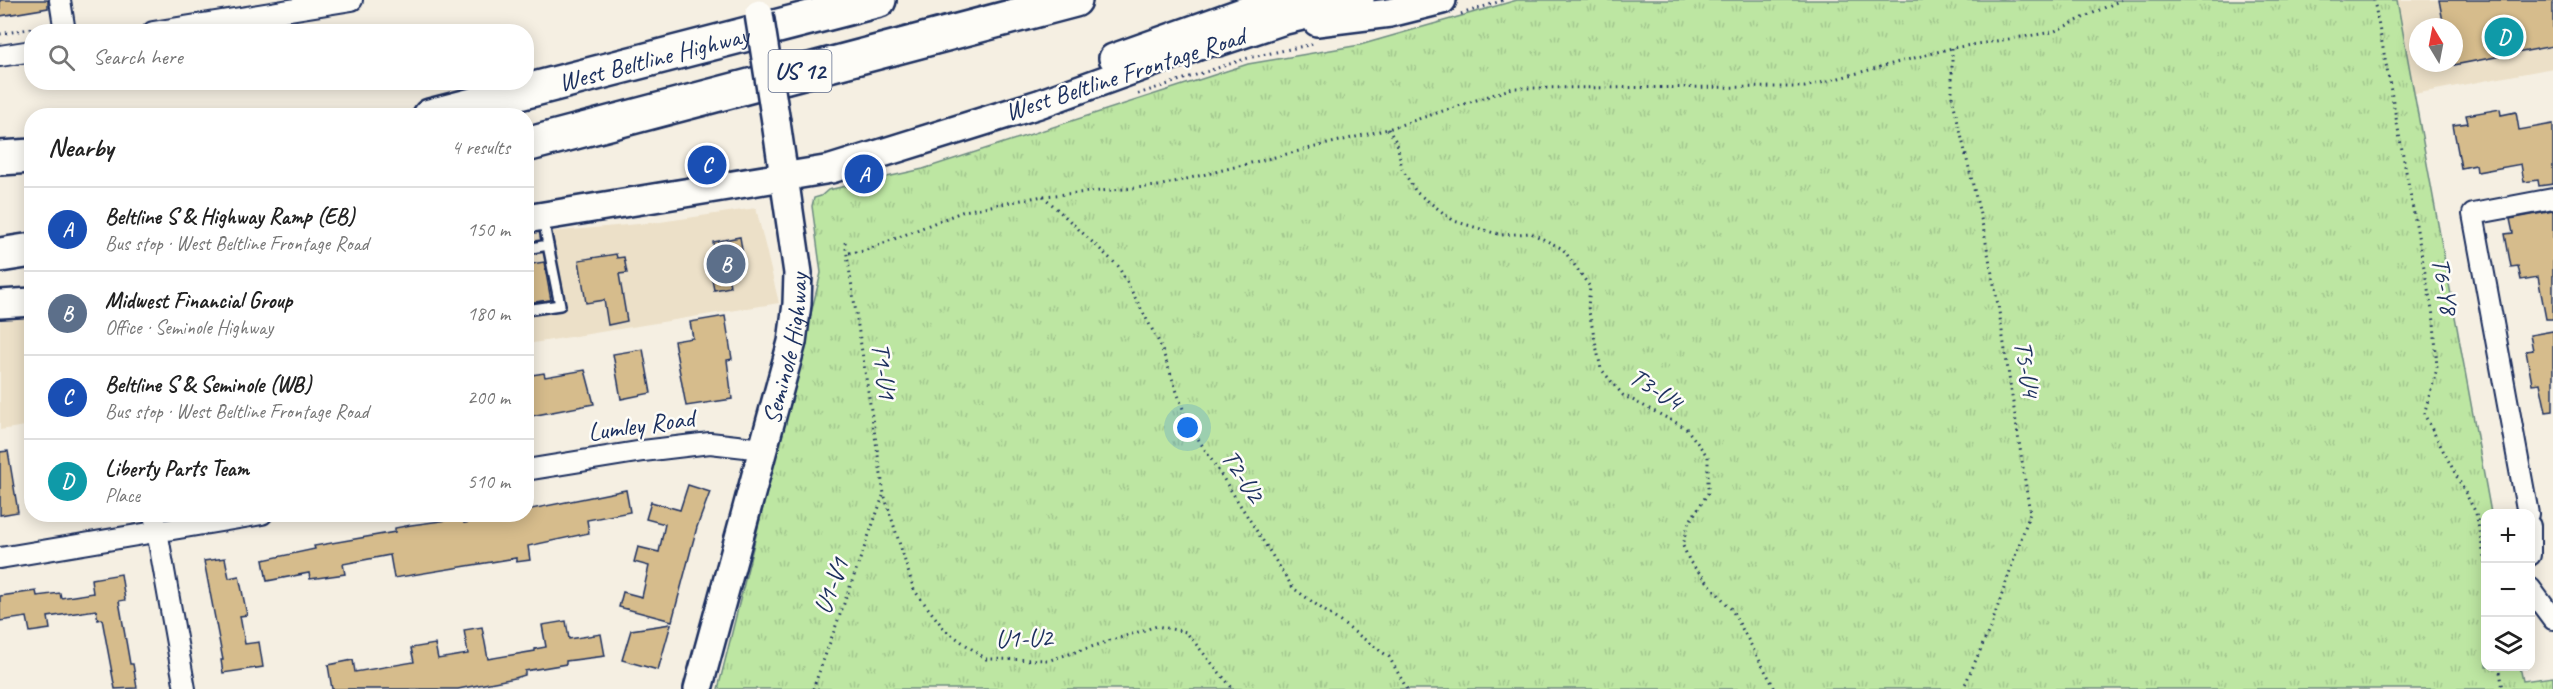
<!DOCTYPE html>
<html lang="en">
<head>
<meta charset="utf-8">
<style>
	body { margin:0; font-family:Caveat,sans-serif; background:#f2f2f2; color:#222 }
	.controls { position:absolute; right:18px; bottom:18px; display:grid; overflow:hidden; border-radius:12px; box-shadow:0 3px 15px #0003 }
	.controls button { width:54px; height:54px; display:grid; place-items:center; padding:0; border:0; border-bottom:2px solid #e0e0e0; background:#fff; color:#222; font:30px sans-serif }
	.compass { position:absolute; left:2409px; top:18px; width:54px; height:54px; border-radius:50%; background:#fff; box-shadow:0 3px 15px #0003; rotate:350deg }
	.you { position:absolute; left:1188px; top:428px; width:21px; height:21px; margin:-15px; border:4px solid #fff; border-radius:50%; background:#1a73e8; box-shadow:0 0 0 9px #1a73e833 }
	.badge { display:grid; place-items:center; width:39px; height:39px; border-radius:50%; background:#2563eb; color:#fff; font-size:20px; font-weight:700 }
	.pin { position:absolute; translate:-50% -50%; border:3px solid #fff; box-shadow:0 2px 6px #0006 }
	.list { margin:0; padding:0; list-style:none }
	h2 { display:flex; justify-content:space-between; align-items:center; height:78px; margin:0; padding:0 24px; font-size:26px }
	h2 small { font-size:20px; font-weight:400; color:#767676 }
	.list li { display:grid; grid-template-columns:39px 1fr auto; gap:18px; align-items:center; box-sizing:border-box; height:84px; padding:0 24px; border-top:2px solid #e0e0e0 }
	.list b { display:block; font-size:22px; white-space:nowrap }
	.list p { margin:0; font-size:20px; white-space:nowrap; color:#767676 }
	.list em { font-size:20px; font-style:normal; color:#767676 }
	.icon { flex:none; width:33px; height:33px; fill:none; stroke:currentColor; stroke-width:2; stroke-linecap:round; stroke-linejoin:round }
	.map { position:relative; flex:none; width:2553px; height:689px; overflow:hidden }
	.search { position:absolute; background:#fff; box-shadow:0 3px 15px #0003; left:24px; top:24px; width:510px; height:66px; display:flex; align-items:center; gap:15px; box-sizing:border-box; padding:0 21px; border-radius:24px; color:#767676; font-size:22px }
	.panel { position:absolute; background:#fff; box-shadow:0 3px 15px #0003; left:24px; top:108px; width:510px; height:414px; border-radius:24px }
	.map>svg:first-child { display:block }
	.built { fill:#ece0c8; fill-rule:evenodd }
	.park { fill:url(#park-tufts); stroke:#6c8a80; stroke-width:1.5 }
	.building { fill:#d6bc8c; stroke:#1b2f5e; stroke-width:1.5 }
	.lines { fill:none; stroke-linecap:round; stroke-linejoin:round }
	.lane-casing { stroke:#1b2f5e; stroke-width:14 }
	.street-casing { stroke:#1b2f5e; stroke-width:24 }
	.secondary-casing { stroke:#1b2f5e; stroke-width:32 }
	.highway-casing { stroke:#1b2f5e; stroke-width:38 }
	.path { stroke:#1b2f5e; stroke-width:3; stroke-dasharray:1.5 4.5; stroke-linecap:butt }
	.lane { stroke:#fdfcf7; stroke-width:9 }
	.street { stroke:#fdfcf7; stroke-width:20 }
	.secondary { stroke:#fdfcf7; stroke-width:27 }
	.highway { stroke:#fdfcf7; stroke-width:33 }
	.secondary-bridge-casing { stroke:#1b2f5e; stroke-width:32; stroke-linecap:butt }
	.secondary-bridge { stroke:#fdfcf7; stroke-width:27 }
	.labels { text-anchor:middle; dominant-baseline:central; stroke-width:5; stroke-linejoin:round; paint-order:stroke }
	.shield { fill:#fdfcf7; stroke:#5f6c8c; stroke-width:1.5 }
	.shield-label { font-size:24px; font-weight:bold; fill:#1b2f5e }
	.street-label { font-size:26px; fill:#1b2f5e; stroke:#fdfcf7 }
</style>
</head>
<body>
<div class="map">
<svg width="2553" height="689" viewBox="0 0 2553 689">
	<defs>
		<pattern id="park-tufts" width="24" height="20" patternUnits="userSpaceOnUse" patternTransform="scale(1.5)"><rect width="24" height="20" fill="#bde6a2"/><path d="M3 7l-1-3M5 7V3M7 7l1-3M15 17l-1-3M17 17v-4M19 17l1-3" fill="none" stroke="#a2c68e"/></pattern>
	</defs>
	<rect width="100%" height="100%" fill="#f5efe2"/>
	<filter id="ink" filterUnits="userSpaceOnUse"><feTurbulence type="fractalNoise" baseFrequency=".0167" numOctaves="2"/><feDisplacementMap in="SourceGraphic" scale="12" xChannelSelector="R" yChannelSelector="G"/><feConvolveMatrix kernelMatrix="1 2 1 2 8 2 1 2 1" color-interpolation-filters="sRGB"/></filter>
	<g filter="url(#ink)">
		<g class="built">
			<path d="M2397 0H2553V68L2414 94ZM2418 27H2454V63H2418Z"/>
			<path d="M756 208 779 303 527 344V234L660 222Z"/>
			<path d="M0 317H32L31 425 0 430Z"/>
		</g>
		<path class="park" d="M1517 0H2397L2491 513 2486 514V666L2520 667 2523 681 2553 677V689H718L821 273 812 206 814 198 821 196 828 190 923 169 1248 64 1360 45Z"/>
		<g class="building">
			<path d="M0 0H48V8L0 16Z"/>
			<path d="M2439 0H2553V46L2454 65V27H2444Z"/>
			<path d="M2500 109 2501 115 2516 112 2519 130 2553 124V184L2539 186 2538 180 2524 182 2521 164 2477 172 2476 165 2461 168 2453 125 2468 123 2466 115Z"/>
			<path d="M2553 211V319H2546L2538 277 2521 280 2518 266 2511 267 2505 234 2513 233 2510 219Z"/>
			<path d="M740 237 744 262 727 265 730 287 714 290 710 268 717 267 713 242Z"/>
			<path d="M616 254 617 258 624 257 627 273 619 274 627 321 608 325 604 300 586 303 579 260Z"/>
			<path d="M544 262 551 300 526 303V265Z"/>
			<path d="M725 316 732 359 727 360 732 399 686 406 674 341 693 338 690 322Z"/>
			<path d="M2553 331V411L2546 412 2540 383 2532 384 2526 351 2533 350 2530 335Z"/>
			<path d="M643 349 651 393 621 399 613 354Z"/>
			<path d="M585 370 594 404 526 417V376L544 373 545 377Z"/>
			<path d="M8 451 18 512 0 515V452Z"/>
			<path d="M688 485 710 492 697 527 672 621 619 607 623 592 642 597 649 566 634 562 638 547 659 552 665 524 646 519 651 502 680 510Z"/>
			<path d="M626 490 630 512 587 520 589 533 528 546 530 560 516 562V558L394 578 390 555 343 564 345 574 310 579 309 573 267 581 263 560 315 549 314 546 395 532V528L411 525 463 518 464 523 511 514H526V510Z"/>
			<path d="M225 558 229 578 239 576 247 615 240 616 245 644 259 642 263 667 223 673 221 660H223L204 561Z"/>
			<path d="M121 574 125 600 119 601 130 664H133L137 688 115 689 102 619 98 620 96 610 48 617 50 629 30 632 27 617 0 621V596L36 591 37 596 60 593 61 598 93 593 91 579Z"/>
			<path d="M566 621 569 639 601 634 605 656 566 661V664L525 671V675L515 678 458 689H332L328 665 353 660 355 672 414 662 411 648 435 644 438 659 468 654 464 630 482 627 488 659 535 651V649L546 647 542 625Z"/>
			<path d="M671 624 658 670 622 660 631 630Z"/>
		</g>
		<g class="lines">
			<defs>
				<g id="lane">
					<path d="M526 249 548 245 543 218"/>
					<path d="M526 310 560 305 548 245"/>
				</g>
				<g id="street">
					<path d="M60 0 65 32"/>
					<path d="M153 32 352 0"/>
					<path d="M0 56 32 51"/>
					<path d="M526 470 643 451 710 443 763 449"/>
					<path d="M154 514 185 689"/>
					<path d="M2528 514 2473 214 2553 199"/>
					<path d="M2530 526V555"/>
					<path d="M0 558 262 514"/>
					<path d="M2530 588 2553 619"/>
				</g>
				<g id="secondary">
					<path d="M1317 22 1390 13 1442 0"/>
					<path d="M1113 58 1276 0"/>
					<path d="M526 219 831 169 1039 104 1218 39 1238 35"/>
					<path d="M0 304 32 302"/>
					<path id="s1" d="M698 689 792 342 797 304 798 273 776 122"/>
				</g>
				<g id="highway">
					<path d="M1218 39 1281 18 1357 0"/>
					<path id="s2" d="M430 116 879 0"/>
					<path d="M526 145 1075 0"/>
					<path d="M0 158 32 156"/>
					<path d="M0 255 32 250"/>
				</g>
			</defs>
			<use href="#lane" class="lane-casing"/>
			<use href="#street" class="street-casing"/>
			<use href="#secondary" class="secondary-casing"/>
			<use href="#highway" class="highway-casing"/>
			<g class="path">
				<path d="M2374 0 2434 321 2437 369 2424 414 2476 513 2486 568"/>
				<path d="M1461 14 1504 0"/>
				<path d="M0 34 46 26"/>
				<path d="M1952 48V97L1983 227 1998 305 2030 513 1991 626 1963 689"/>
				<path d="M1138 94 1248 58 1313 44"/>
				<path d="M1388 129 1397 143 1402 169 1416 192 1454 221 1501 235 1531 233 1563 249 1590 287 1588 307 1601 369 1623 395 1686 428 1708 457V493L1688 524 1683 546 1690 562 1732 610 1775 689"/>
				<path d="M1043 196 1118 266 1160 344 1188 423 1293 588 1389 657 1407 689"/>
				<path d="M845 242 884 494 914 590 945 630 986 659 1050 660 1157 626 1186 632 1233 689"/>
				<path d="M849 253 864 251 964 211 1043 196 1158 186 1388 129 1513 88 1805 87 1952 48 2053 32 2121 0"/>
				<path d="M2499 666 2503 689"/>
				<path d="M813 689 883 496"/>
			</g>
			<use href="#lane" class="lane"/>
			<use href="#street" class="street"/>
			<use href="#secondary" class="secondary"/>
			<use href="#highway" class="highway"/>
			<defs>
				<path id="secondary-bridge" d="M759 14 776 122"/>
			</defs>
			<use href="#secondary-bridge" class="secondary-bridge-casing"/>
			<use href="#secondary-bridge" class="secondary-bridge"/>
		</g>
	</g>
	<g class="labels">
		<rect class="shield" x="768.5" y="50" width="63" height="42" rx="4.5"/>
		<g class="shield-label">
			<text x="800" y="71">US 12</text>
		</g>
		<g class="street-label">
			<text stroke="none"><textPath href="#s2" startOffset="231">West Beltline Highway</textPath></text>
			<text transform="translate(1125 74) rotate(-18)">West Beltline Frontage Road</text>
			<text transform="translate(2445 286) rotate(80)">T6-Y8</text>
			<text stroke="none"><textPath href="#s1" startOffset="352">Seminole Highway</textPath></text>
			<text transform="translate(2027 369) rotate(81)">T5-U4</text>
			<text transform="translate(884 371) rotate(82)">T1-U1</text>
			<text transform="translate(1656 389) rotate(32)">T3-U4</text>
			<text transform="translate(641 425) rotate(-8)">Lumley Road</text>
			<text transform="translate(1243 476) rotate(57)">T2-U2</text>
			<text transform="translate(831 586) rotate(-70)">U1-V1</text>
			<text transform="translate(1024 638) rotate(-2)">U1-U2</text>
		</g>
	</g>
</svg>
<div class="controls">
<button>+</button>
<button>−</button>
<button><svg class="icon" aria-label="layers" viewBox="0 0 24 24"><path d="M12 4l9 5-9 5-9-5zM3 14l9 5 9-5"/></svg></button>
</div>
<svg class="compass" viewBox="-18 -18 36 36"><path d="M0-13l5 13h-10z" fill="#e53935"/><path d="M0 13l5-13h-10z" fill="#767676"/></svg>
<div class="you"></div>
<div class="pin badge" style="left:864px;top:174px;background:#1a4fb4">A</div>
<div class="pin badge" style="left:726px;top:264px;background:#5c6f8a">B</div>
<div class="pin badge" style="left:707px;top:165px;background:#1a4fb4">C</div>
<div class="pin badge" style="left:2504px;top:37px;background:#0f9aa8">D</div>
<div class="search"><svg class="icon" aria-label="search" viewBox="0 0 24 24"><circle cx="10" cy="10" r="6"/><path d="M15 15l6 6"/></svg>Search here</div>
<section class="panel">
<h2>Nearby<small>4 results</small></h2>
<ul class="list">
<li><span class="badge" style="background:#1a4fb4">A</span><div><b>Beltline S &amp; Highway Ramp (EB)</b><p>Bus stop · West Beltline Frontage Road</p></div><em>150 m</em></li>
<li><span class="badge" style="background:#5c6f8a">B</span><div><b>Midwest Financial Group</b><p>Office · Seminole Highway</p></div><em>180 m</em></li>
<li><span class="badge" style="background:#1a4fb4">C</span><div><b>Beltline S &amp; Seminole (WB)</b><p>Bus stop · West Beltline Frontage Road</p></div><em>200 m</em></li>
<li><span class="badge" style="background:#0f9aa8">D</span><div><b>Liberty Parts Team</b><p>Place</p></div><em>510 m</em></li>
</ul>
</section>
</div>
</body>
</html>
